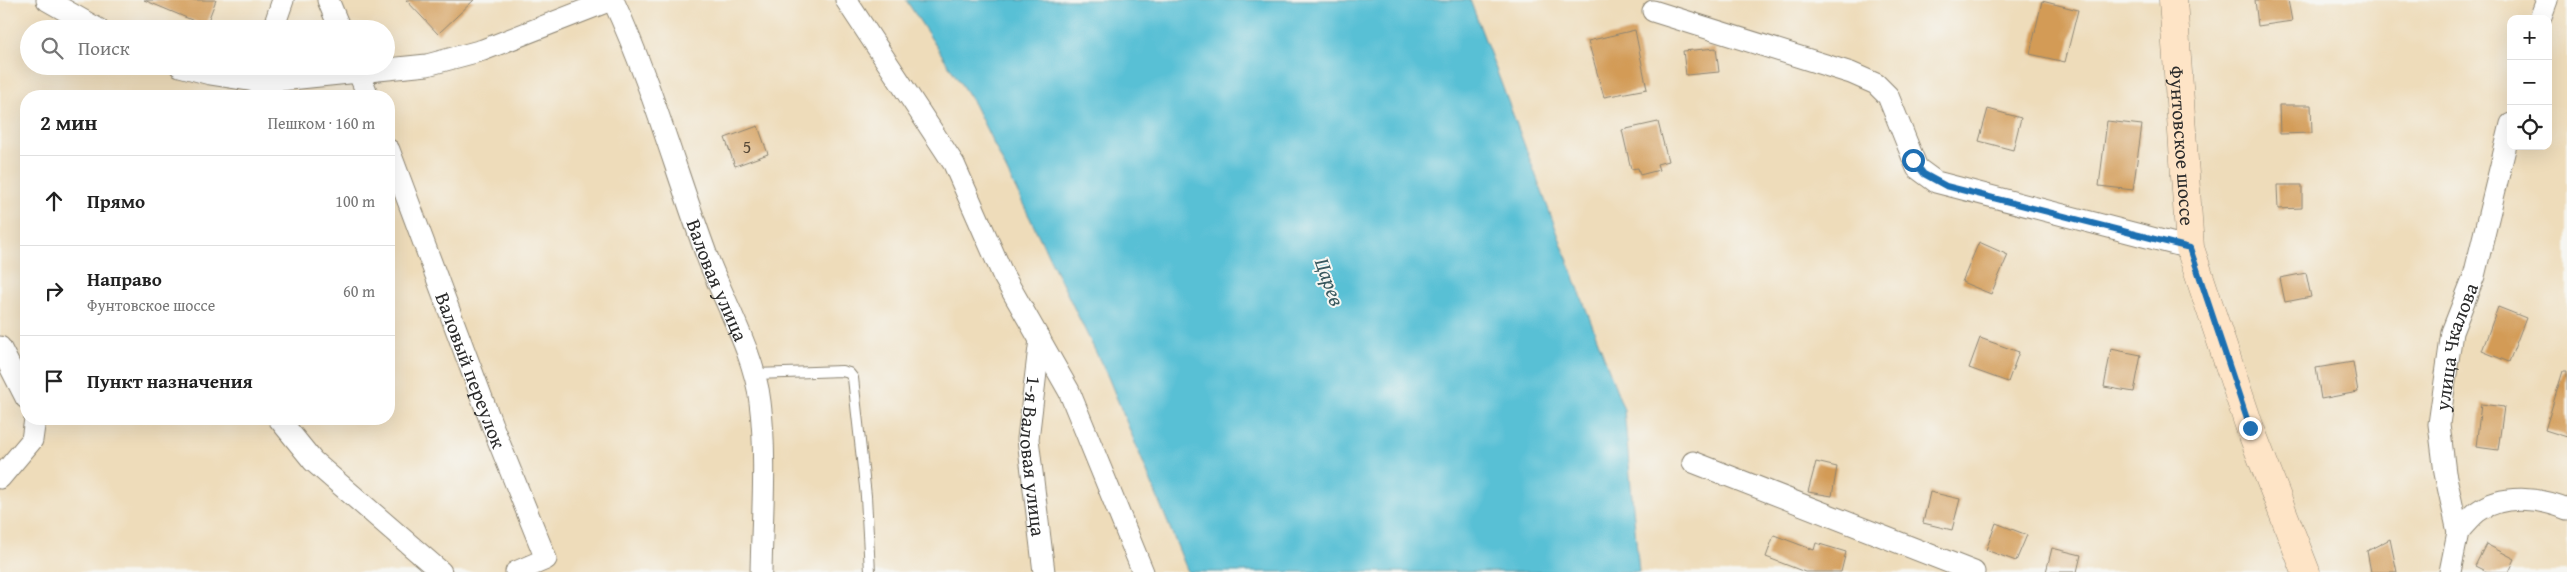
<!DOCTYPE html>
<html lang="ru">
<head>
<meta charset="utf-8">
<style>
	body { margin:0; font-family:"Gentium Book Plus",serif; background:#f2f2f2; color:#222 }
	.controls { position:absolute; right:15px; top:15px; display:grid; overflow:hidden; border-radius:10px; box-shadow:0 5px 20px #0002 }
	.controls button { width:45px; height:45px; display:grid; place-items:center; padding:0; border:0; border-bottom:1px solid #e0e0e0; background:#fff; color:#222; font:25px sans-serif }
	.stop { position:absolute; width:15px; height:15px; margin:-11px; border:4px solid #1f6fb2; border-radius:50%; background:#fff }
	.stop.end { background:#1f6fb2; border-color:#fff; box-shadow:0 1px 5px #0008 }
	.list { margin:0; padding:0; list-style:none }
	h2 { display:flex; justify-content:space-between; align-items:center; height:65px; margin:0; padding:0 20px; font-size:21px }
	h2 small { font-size:16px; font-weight:400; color:#767676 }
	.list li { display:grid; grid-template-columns:32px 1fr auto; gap:15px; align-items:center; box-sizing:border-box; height:90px; padding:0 20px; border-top:1px solid #e0e0e0 }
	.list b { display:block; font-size:19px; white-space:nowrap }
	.list p { margin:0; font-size:16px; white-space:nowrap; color:#767676 }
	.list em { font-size:16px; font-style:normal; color:#767676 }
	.icon { flex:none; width:28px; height:28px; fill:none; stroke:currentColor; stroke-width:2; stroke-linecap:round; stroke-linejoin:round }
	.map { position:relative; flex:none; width:2567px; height:572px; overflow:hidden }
	.search { position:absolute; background:#fff; box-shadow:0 5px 20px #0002; left:20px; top:20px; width:375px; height:55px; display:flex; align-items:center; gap:12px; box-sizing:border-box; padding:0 18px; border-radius:28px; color:#767676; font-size:19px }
	.panel { position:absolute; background:#fff; box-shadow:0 5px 20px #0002; left:20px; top:90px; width:375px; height:335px; border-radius:20px }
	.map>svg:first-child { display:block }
	.water { fill:#58c0d5; stroke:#427680 }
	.building { fill:#d39b56 }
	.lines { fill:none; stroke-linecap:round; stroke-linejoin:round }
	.lane-casing { stroke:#8c8472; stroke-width:12 }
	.street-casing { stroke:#8c8472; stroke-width:23 }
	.secondary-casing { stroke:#8c8472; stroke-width:29 }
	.lane { stroke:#fff; stroke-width:10 }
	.street { stroke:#fff; stroke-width:21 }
	.secondary { stroke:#fee4c6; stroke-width:28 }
	.route { stroke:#1f6fb2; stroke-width:6 }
	.labels { text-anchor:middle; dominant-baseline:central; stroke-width:4; stroke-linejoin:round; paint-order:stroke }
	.number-label { font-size:18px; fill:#554736 }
	.street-label { font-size:20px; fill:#2b2b2b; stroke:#f6f6f2 }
	.water-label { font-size:21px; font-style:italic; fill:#38585e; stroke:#f6f6f2 }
</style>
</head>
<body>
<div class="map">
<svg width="2567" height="572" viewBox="0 0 2567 572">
	<rect width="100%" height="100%" fill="#f6f6f2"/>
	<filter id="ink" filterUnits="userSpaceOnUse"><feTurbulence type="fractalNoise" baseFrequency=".02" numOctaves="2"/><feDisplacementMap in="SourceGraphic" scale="10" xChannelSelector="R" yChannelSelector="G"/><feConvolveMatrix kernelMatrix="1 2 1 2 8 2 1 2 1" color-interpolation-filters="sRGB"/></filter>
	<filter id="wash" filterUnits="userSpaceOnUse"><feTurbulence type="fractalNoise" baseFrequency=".0096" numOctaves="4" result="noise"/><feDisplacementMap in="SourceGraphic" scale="20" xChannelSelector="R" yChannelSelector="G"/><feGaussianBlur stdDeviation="1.12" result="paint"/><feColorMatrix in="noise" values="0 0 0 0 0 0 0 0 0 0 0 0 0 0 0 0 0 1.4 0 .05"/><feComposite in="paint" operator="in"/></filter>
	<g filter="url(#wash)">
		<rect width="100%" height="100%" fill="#eedcba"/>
		<path class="water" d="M906 0H1470L1624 410 1639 572H1188L1108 377 974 104Z"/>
		<g id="blocks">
			<g class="building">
				<path d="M144 0H216L206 26Z"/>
				<path d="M406 0H474L438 34Z"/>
				<path d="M2255 0H2288L2292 21 2258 26Z"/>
				<path d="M2042 1 2078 10 2065 62 2030 54Z"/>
				<path d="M1635 30 1647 89 1604 97 1588 41Z"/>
				<path d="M1716 48 1719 72 1686 75 1683 51Z"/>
				<path d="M2279 105H2311L2312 133 2280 134Z"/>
				<path d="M1988 109 2021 118 2013 150 1979 141Z"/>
				<path d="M2107 121 2142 125 2133 190 2099 186Z"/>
				<path d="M1658 122 1668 161 1657 164 1659 170 1640 175 1638 168 1631 169 1622 130Z"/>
				<path d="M758 126 768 154 735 166 725 138Z"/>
				<path d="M2277 185H2302V208L2278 209Z"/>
				<path d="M1979 242 2008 255 1991 294 1962 282Z"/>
				<path d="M2306 273 2311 297 2285 302 2280 278Z"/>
				<path d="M2498 307 2526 318 2509 362 2482 351Z"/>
				<path d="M1980 338 2019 352 2008 382 1969 368Z"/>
				<path d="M2111 349 2141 355 2134 392 2104 387Z"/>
				<path d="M2353 362 2358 392 2321 399 2316 368Z"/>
				<path d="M2563 371H2567V437L2545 430Z"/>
				<path d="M2481 404 2504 407 2498 450 2476 447Z"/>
				<path d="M1816 462 1837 467 1832 496 1808 492Z"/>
				<path d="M1930 492 1960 499 1952 530 1923 523Z"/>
				<path d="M1996 523 2027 535 2016 561 1986 550Z"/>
				<path d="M1774 535 1814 550 1816 543 1846 552 1841 572H1805L1766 557Z"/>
				<path d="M2390 539 2397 572H2371L2367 551Z"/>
				<path d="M2486 544 2515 559 2509 572H2487L2475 566Z"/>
				<path d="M2052 548 2081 555 2077 572H2046Z"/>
			</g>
		</g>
	</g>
	<g filter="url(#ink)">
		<use href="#blocks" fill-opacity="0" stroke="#8c8472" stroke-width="1"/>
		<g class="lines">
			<defs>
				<path id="lane" d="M754 374 842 371 849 373 853 378 866 496 870 572"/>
				<g id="street">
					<path d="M47 0 98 29"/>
					<path d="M328 0 340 29"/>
					<path id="s1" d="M613 0C652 84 676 173 708 259 725 303 755 356 760 402 767 456 762 517 761 572"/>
					<path d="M846 0 954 164 1003 275 1069 391 1143 572"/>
					<path d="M1653 11 1851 73 1876 84 1888 96 1917 168 1936 182 2190 248"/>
					<path d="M2540 19 2547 0"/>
					<path d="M273 29 283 0"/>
					<path d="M180 66 210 74 261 82 427 65 483 50 611 0"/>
					<path d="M356 66 368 96"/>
					<path id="s2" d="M389 150 492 425 546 559 516 572"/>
					<path id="s3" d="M1040 339 1028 439 1044 572"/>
					<path d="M0 347 26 398"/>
					<path d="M279 419 313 461 441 572"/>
					<path d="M1693 462 1974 572"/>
					<path d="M0 478 32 440 35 419"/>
					<path d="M2458 532C2464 525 2470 518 2477 512 2503 493 2540 498 2567 509"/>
					<path id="s4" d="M2450 572 2458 532 2445 473 2439 424 2452 332 2474 276 2511 124"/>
				</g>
				<g id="secondary">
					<path id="s5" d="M2173 0 2190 248 2250 428 2306 572"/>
				</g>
			</defs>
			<use href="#lane" class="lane-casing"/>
			<use href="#street" class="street-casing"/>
			<use href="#secondary" class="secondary-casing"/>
			<use href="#lane" class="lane"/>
			<use href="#street" class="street"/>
			<use href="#secondary" class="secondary"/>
		</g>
	</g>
	<g class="lines" filter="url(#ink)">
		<path class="route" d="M1913 160 1924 174 1946 186 2190 248 2250 428"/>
	</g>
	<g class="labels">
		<g class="number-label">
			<text x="747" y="146">5</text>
		</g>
		<g class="street-label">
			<text stroke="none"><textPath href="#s5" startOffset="146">Фунтовское шоссе</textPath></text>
			<text stroke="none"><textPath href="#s1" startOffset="299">Валовая улица</textPath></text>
			<text stroke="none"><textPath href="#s4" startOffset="230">улица Чкалова</textPath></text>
			<text stroke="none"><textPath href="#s2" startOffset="235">Валовый переулок</textPath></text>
			<text stroke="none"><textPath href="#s3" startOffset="118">1-я Валовая улица</textPath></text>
		</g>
		<g class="water-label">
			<text transform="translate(1330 282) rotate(70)">Царев</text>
		</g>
	</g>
</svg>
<div class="controls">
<button>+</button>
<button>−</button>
<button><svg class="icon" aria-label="locate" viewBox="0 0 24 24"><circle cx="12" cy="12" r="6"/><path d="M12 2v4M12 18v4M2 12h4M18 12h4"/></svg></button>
</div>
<div class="stop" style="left:1913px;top:160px"></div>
<div class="stop end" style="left:2250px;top:428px"></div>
<div class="search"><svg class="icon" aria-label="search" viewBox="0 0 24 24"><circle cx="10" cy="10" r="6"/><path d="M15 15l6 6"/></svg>Поиск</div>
<section class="panel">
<h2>2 мин<small>Пешком · 160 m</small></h2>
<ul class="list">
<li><svg class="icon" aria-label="ahead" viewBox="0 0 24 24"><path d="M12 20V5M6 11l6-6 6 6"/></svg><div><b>Прямо</b></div><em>100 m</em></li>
<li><svg class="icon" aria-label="right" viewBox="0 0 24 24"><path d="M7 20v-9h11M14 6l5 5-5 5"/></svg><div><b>Направо</b><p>Фунтовское шоссе</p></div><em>60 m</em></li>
<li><svg class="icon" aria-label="arrive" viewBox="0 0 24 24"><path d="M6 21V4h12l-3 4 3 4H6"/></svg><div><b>Пункт назначения</b></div></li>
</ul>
</section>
</div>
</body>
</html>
